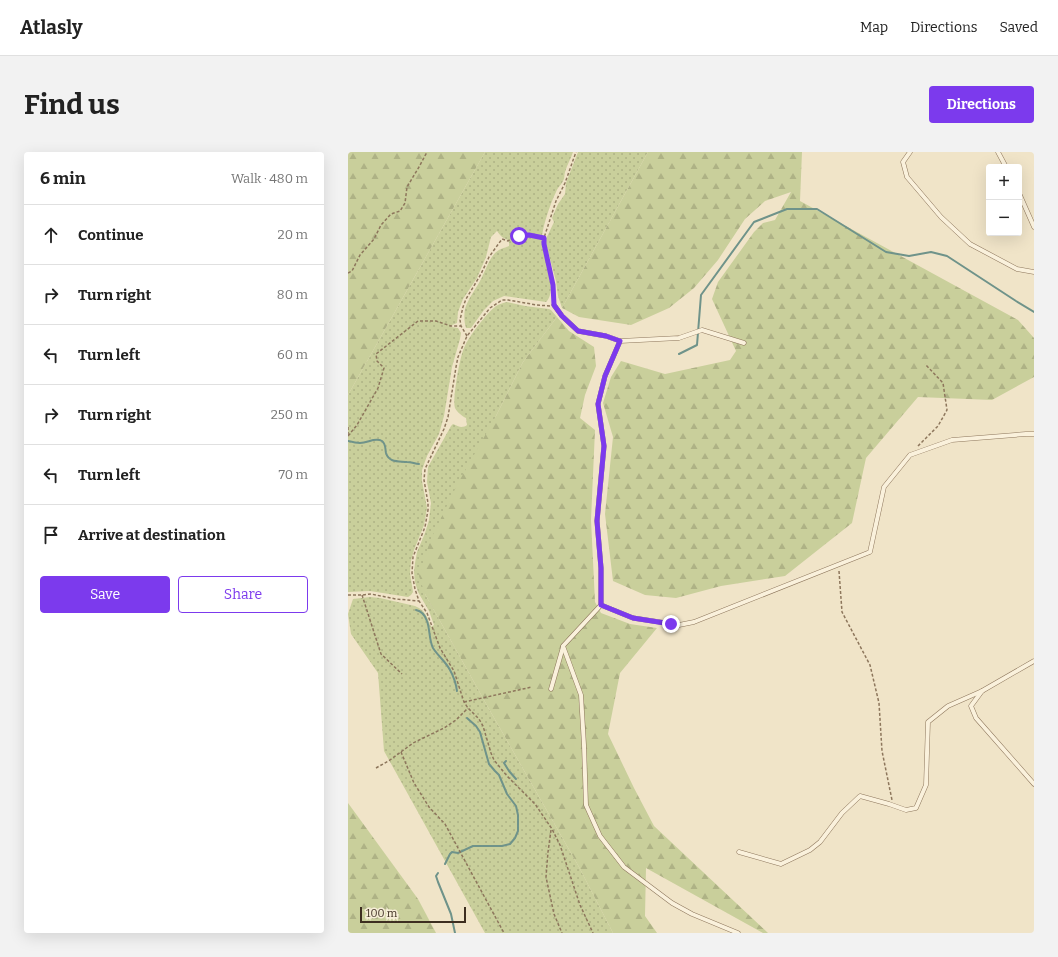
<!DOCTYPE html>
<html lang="en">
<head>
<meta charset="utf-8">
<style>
	body { margin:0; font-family:Bitter,serif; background:#f2f2f2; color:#222 }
	.controls { position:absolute; right:12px; top:12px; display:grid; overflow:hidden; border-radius:4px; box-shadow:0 4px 16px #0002 }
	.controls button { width:36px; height:36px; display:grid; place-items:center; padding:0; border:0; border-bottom:1px solid #e0e0e0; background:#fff; color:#222; font:20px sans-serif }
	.scale { position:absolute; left:12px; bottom:10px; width:106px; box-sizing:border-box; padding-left:4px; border:2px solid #3d2e20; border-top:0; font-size:11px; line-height:14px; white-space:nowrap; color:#3d2e20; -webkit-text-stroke:3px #f7eed8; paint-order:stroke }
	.stop { position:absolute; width:12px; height:12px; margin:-9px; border:3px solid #7c3aed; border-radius:50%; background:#fff }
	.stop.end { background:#7c3aed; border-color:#fff; box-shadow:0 1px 4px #0008 }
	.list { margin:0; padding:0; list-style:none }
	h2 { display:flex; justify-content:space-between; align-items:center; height:52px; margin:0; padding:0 16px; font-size:17px }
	h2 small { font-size:13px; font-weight:400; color:#767676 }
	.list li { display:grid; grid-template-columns:26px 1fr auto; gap:12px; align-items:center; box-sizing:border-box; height:60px; padding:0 16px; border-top:1px solid #e0e0e0 }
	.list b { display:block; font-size:15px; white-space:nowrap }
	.list em { font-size:13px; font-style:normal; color:#767676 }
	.actions { display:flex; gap:8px; padding:12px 16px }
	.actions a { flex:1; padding:9px 0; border:1px solid #7c3aed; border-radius:4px; text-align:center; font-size:14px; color:#7c3aed }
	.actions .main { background:#7c3aed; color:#fff }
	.icon { flex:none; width:22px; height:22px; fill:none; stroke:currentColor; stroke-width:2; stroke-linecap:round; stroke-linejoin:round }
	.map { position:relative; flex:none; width:686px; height:781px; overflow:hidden; border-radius:4px }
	header { display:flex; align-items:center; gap:24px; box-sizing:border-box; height:56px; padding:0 20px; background:#fff; border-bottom:1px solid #e0e0e0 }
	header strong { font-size:19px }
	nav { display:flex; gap:22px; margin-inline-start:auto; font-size:14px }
	.intro { display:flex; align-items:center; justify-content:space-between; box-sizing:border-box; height:96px; padding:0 24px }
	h1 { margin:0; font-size:28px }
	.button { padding:10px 18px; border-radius:4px; background:#7c3aed; color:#fff; font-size:14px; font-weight:700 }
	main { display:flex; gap:24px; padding:0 24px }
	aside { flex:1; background:#fff; border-radius:4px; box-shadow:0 4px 16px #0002 }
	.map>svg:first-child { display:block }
	.grass { fill:url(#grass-dots) }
	.forest { fill:url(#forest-firs) }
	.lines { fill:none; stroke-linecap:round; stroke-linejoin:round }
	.stream { stroke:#6f938a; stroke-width:2 }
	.service-casing { stroke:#8d765c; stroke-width:5 }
	.path { stroke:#8d765c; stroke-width:1.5; stroke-dasharray:3 2; stroke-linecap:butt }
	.service { stroke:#faf1dc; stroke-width:4 }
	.route { stroke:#7c3aed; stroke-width:5 }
</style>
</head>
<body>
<header>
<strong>Atlasly</strong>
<nav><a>Map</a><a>Directions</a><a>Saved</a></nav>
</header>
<div class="intro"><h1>Find us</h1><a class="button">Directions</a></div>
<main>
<aside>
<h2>6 min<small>Walk · 480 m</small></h2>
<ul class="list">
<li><svg class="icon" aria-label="ahead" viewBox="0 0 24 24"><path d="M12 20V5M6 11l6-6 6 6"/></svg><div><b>Continue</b></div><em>20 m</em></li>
<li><svg class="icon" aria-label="right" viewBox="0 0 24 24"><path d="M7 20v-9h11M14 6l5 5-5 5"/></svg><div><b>Turn right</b></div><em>80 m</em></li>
<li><svg class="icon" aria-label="left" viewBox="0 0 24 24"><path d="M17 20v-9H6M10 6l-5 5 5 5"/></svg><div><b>Turn left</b></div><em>60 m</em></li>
<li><svg class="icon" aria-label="right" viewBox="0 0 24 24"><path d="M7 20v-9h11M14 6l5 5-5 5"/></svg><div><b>Turn right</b></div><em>250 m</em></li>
<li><svg class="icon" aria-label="left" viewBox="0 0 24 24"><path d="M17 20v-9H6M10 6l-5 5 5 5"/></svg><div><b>Turn left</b></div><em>70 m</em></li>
<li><svg class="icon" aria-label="arrive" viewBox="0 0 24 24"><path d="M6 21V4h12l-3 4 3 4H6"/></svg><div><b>Arrive at destination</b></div></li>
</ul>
<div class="actions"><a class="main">Save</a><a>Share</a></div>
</aside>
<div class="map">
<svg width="686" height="781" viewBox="0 0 686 781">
	<defs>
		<pattern id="grass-dots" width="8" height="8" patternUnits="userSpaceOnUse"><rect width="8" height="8" fill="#c9cf9b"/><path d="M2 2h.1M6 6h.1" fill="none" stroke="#aeb285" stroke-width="1.8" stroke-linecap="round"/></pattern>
		<pattern id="forest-firs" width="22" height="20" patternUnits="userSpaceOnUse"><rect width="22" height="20" fill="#c9cf9b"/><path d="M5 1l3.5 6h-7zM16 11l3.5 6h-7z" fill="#aeb285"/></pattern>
	</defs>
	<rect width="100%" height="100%" fill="#f0e4c8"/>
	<g class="grass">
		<path d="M137 0H225C223 6 219 13 217 20 216 23 217 26 215 29 214 31 212 34 210 36 204 47 192 80 194 92 196 107 210 138 198 150L156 144 145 149 136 158 123 176H118C116 170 116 163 117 157 120 147 127 138 132 129 137 120 140 109 147 101 151 97 156 96 161 94 162 86 157 88 153 84 151 82 150 80 149 79L143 85 138 105 129 126 115 147 110 160 109 171 104 173 103 175 110 176 113 181 112 187 104 215 96 264 91 282 79 304 74 318V329L79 356 76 373 66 398 63 409 62 421 65 440 63 443 60 445 22 439 0 440V243Z"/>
		<path d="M230 0H300L214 156 210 144 208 129 198 92 197 89 206 70 204 66 210 52 217 42 218 31Z"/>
		<path d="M159 150 177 154 201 157 203 158 209 165 175 210 148 264 77 442 141 557 231 715 265 781H137L36 599 30 521 3 482 0 462 5 447 22 445 32 446 67 454 71 456 75 459 79 465 83 475 86 473 81 459 70 440 67 430 66 420 67 411 69 400 77 381 81 368 83 351 79 330 80 315 103 274 105 272C110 274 114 277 119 273L118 266C114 264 109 260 107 256 104 248 112 204 116 196 121 184 138 162 148 154 151 152 155 151 159 150Z"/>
	</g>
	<g class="forest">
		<path d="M0 0H137L0 243Z"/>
		<path d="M300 0H454L452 49 670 168 686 186V225L644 248 570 245 518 306 504 371 437 424 373 434 328 446 297 443 265 429 257 362 265 285 255 251 263 225 273 209 317 222 382 208 388 199 364 147 370 130 406 80 415 71 427 68 443 40 417 49 397 67 370 108 346 136 321 156 283 173 231 165 214 156Z"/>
		<path d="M209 165 221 179 246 195 248 214 237 243 232 266 247 278 243 368 247 450 253 461 282 472 309 476 272 521 260 582 286 636 306 674 420 781H415L298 716 297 764 309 781H265L231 715 141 557 77 442 71 424 82 389 109 333 148 264 175 210Z"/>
		<path d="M0 651 70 747 88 781H0Z"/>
	</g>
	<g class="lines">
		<g class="stream">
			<path d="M331 202 349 193 353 143 406 70 439 57H469L538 100 561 104 583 100 599 104 668 149 686 160"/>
			<path d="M0 289C4 290 8 291 12 291 20 291 27 285 34 289 38 292 37 296 38 301 41 311 51 309 59 310 64 310 67 312 71 312"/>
			<path d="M68 458C73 459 77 463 79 469 82 477 81 488 85 496 90 504 98 510 102 518 106 525 108 532 109 539"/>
			<path d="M158 609 156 611 161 619 168 627"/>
			<path d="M97 712 102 702 104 700 110 701 125 694H154L162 692 167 686 170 679V663L168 654 159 642 151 623 147 619 141 612 132 580 128 574 119 566"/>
			<path d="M90 721 88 724 90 730 103 762 107 781"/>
		</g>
		<defs>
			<g id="service">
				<path d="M562 0 555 10 559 25 593 65 622 92 669 117 686 120"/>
				<path d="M650 0 658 15"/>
				<path d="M671 41 686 75"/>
				<path d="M206 153 214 164 230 179 258 184 272 189 257 224 250 252 256 294 249 369 253 416V453L215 494 233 543 236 593 238 653 252 684 276 715 324 751 344 762 390 781"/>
				<path d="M272 189 331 186 354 178 396 191"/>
				<path d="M253 453 285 466 331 473 346 470 522 400 536 335 562 303 604 288 678 282H686"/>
				<path d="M686 509 634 539 623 554 628 566 686 632"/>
				<path d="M203 537 215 495"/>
				<path d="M391 700 433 712 462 698 472 690 494 661 512 644 541 652 558 658 568 656 578 633 580 570 600 554 634 539"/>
			</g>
		</defs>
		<use href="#service" class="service-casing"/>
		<g class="path">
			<path d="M0 121 4 119 12 103 26 87 33 73 43 62 52 59 57 51 59 35 71 15 79 0"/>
			<path d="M205 148V133L195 89 208 49 217 31 228 0"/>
			<path d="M202 154 189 153 160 148H154L142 156 119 184 110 205 108 215 100 265 96 277 77 317 76 328 80 351V358L77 375 65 405 64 421 67 437 71 449 79 461 92 496 106 519 116 550 120 556 131 567 135 574 143 601 146 608 159 624 187 652 204 677 212 693 232 753 245 781"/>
			<path d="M119 184 113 174 112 168 115 155 118 147 133 122 141 105 154 87 160 89C172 81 184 84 196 86"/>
			<path d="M0 275V283"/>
			<path d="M0 284 9 273 30 236 36 216 29 209 28 202 70 169H88L103 174H113"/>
			<path d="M570 294 590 274 599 258 595 231 577 212"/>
			<path d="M491 419 494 460 522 513 531 551 534 599 544 648"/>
			<path d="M0 443H14L23 442 48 447 71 449"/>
			<path d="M14 443 33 502 54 522"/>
			<path d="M116 550 184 535"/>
			<path d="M53 600 66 631 81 655 97 672 156 781"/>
			<path d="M28 616 42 608 65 591 96 576 108 568 120 556"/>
			<path d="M203 678 200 700 198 725 206 762 214 781"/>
		</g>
		<use href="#service" class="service"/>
	</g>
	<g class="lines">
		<path class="route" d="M171 84 181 83 196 86V92L205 133 206 153 214 164 230 179 258 184 272 189 257 224 250 252 256 294 249 369 253 416V453L285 466 323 472"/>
	</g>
</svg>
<div class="controls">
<button>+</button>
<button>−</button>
</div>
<div class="scale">100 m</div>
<div class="stop" style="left:171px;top:84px"></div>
<div class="stop end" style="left:323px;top:472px"></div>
</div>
</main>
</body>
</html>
